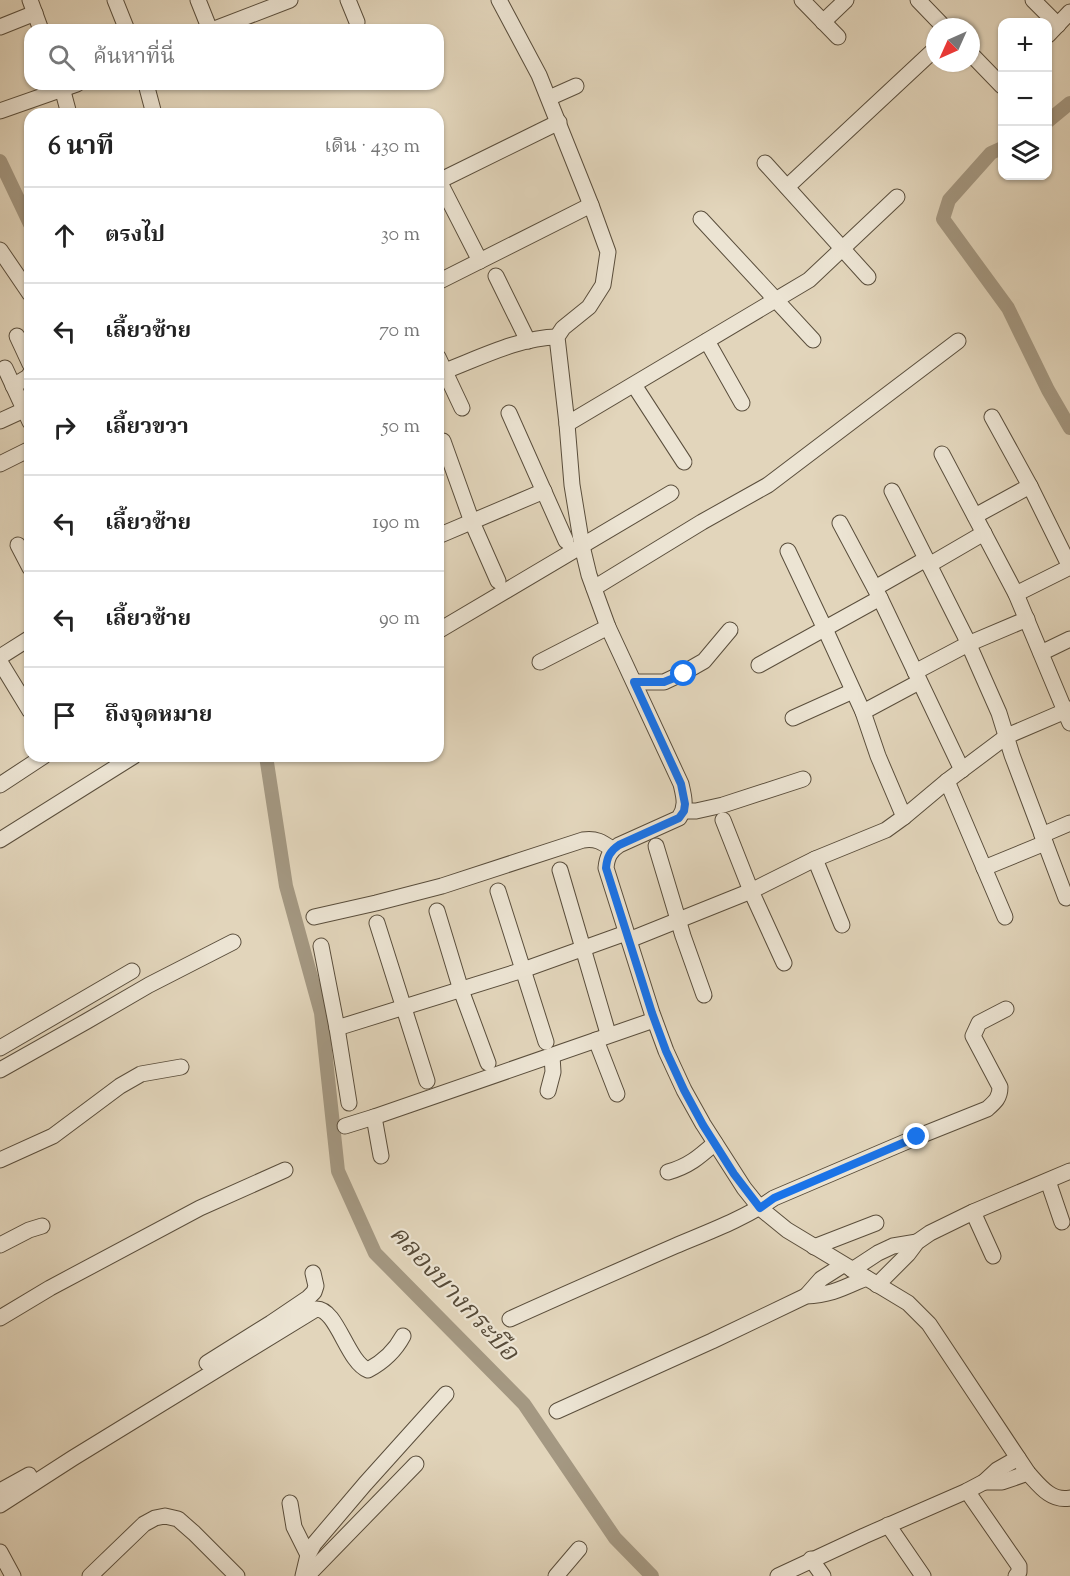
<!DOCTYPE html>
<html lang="th">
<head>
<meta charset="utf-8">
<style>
	body { margin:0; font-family:"Sorts Mill Goudy","Noto Serif Thai",serif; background:#f6f6f6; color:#222 }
	.controls { position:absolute; right:18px; top:18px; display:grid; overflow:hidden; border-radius:12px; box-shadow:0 2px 4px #0004 }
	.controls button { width:54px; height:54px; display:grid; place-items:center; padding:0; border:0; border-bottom:2px solid #e0e0e0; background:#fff; color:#222; font:30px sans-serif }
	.compass { position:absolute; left:926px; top:18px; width:54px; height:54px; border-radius:50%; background:#fff; box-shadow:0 2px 4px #0004; rotate:225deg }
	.stop { position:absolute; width:18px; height:18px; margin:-14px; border:4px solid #1a73e8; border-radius:50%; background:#fff }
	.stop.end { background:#1a73e8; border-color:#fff; box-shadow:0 2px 6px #0008 }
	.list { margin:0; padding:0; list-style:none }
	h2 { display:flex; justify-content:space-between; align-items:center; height:78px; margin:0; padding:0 24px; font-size:26px }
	h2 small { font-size:20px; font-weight:400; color:#767676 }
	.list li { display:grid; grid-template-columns:39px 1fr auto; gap:18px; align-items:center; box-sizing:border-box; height:96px; padding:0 24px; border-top:2px solid #e0e0e0 }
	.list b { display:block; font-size:22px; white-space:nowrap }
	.list em { font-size:20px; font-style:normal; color:#767676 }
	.icon { flex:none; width:33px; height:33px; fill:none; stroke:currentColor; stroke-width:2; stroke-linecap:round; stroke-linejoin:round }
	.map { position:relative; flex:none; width:1070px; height:1576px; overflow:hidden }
	.search { position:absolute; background:#fff; box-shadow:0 2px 4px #0004; left:24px; top:24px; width:420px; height:66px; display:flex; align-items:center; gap:15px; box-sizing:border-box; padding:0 21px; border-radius:18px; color:#767676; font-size:22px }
	.panel { position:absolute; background:#fff; box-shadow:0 2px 4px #0004; left:24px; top:108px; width:420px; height:654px; border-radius:18px }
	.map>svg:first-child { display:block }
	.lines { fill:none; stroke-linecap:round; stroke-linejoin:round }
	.canal { stroke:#a49882; stroke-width:14 }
	.minor-casing { stroke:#5a4e3c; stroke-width:17 }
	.minor { stroke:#ece4d3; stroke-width:15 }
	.route { stroke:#1a73e8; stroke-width:8 }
	.labels { text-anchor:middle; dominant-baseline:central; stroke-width:4.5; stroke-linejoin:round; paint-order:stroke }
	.water-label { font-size:26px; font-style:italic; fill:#574b39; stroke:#ece4d3 }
</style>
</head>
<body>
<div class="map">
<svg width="1070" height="1576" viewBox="0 0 1070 1576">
	<rect width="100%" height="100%" fill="#e2d5bb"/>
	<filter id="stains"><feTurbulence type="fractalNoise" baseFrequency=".00333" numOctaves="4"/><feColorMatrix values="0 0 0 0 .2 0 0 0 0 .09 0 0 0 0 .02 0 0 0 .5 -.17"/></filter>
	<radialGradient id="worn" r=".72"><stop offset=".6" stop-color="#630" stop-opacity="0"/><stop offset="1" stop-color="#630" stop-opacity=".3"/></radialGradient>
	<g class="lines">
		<g class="canal">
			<path d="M1048 121 1070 103"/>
			<path d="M1002 148 991 153 949 200 943 219 1008 308 1048 390 1070 428"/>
			<path d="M0 161 30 224"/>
			<path d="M266 756 286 886 321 1013 338 1171 375 1253 524 1404 615 1538 652 1576"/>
		</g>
		<defs>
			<g id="minor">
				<path d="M30 0 41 30"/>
				<path d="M115 0 127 30"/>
				<path d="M198 0 210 30"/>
				<path d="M348 0 357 22"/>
				<path d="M499 0 539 75 591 205 608 252 603 285 589 307 563 328 557 337 567 424 572 485 582 546 589 575 608 627 681 784C684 797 687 806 679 818L619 845C610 851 607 857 606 868L652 1013 666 1051 684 1090 703 1124 744 1188 760 1208 787 1230 908 1303 929 1324 1028 1473C1039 1485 1051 1502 1070 1498"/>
				<path d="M802 0 838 37"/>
				<path d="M918 0 944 27"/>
				<path d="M1033 0 1058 25"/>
				<path d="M823 22 846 0"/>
				<path d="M0 27 35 13"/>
				<path d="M212 30 290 0"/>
				<path d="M1048 35 1070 12"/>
				<path d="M971 54 1002 86"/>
				<path d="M61 84 69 114"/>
				<path d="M146 84 154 114"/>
				<path d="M549 98 576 86"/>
				<path d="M0 111 77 84"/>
				<path d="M765 163 868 277"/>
				<path d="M438 179 480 261"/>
				<path d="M439 181 559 122"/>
				<path d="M787 187 935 49"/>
				<path d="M701 219 813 340"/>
				<path d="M0 250 30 294"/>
				<path d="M496 276 528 341"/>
				<path d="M438 282 591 205"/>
				<path d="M17 336 30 364"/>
				<path d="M707 341 742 403"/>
				<path d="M438 357 462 408"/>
				<path d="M5 368 30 422"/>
				<path d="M445 371C479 358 521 337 557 337"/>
				<path d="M634 385 684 462"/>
				<path d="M13 386 28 377 30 374"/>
				<path d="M509 413 566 541"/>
				<path d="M992 417 1030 486 1070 567"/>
				<path d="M0 421 24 410"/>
				<path d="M567 424 809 280 897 197"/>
				<path d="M443 441 472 522 498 581"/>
				<path d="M942 454 1016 594 1070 723"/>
				<path d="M0 464 30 449"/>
				<path d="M892 491 965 636 999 713 1012 755 1066 898"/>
				<path d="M975 516 1030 486"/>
				<path d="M840 523 880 598 962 770"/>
				<path d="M438 536 544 491"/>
				<path d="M18 545 30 568"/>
				<path d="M788 551 825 629 863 712 878 756 904 817"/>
				<path d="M929 565 984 533"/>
				<path d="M594 588 702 522 768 485 958 341"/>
				<path d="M875 588 926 559"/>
				<path d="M1016 594 1070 567"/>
				<path d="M438 631 671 493"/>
				<path d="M1041 653 1070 639"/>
				<path d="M0 657 30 638"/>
				<path d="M0 662 30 711"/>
				<path d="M540 662 608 627"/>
				<path d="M759 665 880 598"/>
				<path d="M915 672 968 644 1027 619"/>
				<path d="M634 682H664L683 673 704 661 730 630"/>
				<path d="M863 712 919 682"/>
				<path d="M793 718 853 691"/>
				<path d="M947 781 1005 917"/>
				<path d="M0 785 44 756"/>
				<path d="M684 811H696L723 805 803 779"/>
				<path d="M723 820 751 891 784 963"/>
				<path d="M1042 835 1070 823"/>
				<path d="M0 840 134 756"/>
				<path d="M656 846 683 936 704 995"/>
				<path d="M815 859 842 925"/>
				<path d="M984 868 1045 843"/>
				<path d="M560 870 607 1030"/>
				<path d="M498 891 546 1042"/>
				<path d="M437 911 461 990 488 1063"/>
				<path d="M314 917 376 903 442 886 583 840C596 838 602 842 612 849"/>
				<path d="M377 923 427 1081"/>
				<path d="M629 940 751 891 815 859 886 830 904 817 947 781 1007 736 1070 709"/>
				<path d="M321 946 337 1028 349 1103"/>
				<path d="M337 1028 523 970 626 933"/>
				<path d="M596 1040 617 1094"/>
				<path d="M0 1048 132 971"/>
				<path d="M0 1070 87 1021 149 985 233 942"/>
				<path d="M548 1091 553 1072 552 1056"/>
				<path d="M345 1126 374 1117"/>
				<path d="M381 1156 374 1117 654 1020"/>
				<path d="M0 1160 53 1136 120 1086 141 1074 181 1067"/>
				<path d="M668 1172C689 1166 699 1157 715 1143"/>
				<path d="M1048 1181 1062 1222"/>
				<path d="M973 1212 993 1256"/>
				<path d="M0 1245 29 1230 42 1226"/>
				<path d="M814 1247 876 1223"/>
				<path d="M852 1270 878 1253 893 1246 917 1242"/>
				<path d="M877 1285 908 1254 917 1242 930 1233 973 1212 1070 1171"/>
				<path d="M806 1296 821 1279 843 1265"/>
				<path d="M0 1318 50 1288 200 1208 285 1170"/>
				<path d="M510 1319C565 1294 620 1270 675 1246 708 1232 744 1219 774 1198L917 1137 987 1109C995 1102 1000 1098 1000 1087L973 1036 979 1023 1006 1009"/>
				<path d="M207 1363 271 1323 308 1298 314 1292 316 1286 313 1273"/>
				<path d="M557 1411 712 1341 806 1296C831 1295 843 1288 866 1278"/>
				<path d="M984 1482H1002L1028 1473"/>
				<path d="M0 1491 29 1475"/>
				<path d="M967 1491 1019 1566V1572L1016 1576"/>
				<path d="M290 1503 294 1527 308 1555"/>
				<path d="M0 1505 73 1458 316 1309C337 1308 347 1362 368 1370 383 1362 395 1351 403 1336"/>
				<path d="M888 1525 923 1576"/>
				<path d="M0 1552 13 1576"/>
				<path d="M811 1559 823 1576"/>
				<path d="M90 1576 144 1524 155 1518 165 1516 178 1519 194 1533 237 1576"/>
				<path d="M303 1576 308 1555 314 1544 365 1484 446 1394"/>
				<path d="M307 1576 416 1464"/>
				<path d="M556 1576 579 1549"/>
				<path d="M778 1576 864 1536 967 1491 984 1482 997 1470 1018 1458"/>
			</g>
		</defs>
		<use href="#minor" class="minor-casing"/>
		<use href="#minor" class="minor"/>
	</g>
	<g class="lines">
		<path class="route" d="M684 674 664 682H634L681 784 685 804 684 811 679 818 619 845C610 851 607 857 606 868L652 1013 666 1051 684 1090 703 1125 734 1174 760 1208 774 1198 917 1137"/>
	</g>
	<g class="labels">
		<g class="water-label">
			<text transform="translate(453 1294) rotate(47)">คลองบางกระบือ</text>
		</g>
	</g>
	<rect width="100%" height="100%" filter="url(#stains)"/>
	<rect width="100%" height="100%" fill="url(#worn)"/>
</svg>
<div class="controls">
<button>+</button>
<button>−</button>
<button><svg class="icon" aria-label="layers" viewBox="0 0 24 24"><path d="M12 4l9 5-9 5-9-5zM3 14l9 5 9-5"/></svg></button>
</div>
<svg class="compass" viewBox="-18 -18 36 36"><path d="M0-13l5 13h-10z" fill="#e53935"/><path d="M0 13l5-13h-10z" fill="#767676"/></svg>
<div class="stop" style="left:684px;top:674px"></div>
<div class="stop end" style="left:917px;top:1137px"></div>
<div class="search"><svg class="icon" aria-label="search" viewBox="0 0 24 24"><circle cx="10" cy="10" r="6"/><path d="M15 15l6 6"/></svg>ค้นหาที่นี่</div>
<section class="panel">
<h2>6 นาที<small>เดิน · 430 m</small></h2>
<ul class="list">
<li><svg class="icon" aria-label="ahead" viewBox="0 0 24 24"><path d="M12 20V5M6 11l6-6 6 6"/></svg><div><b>ตรงไป</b></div><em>30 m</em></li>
<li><svg class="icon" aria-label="left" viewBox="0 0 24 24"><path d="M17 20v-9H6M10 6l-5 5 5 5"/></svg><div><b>เลี้ยวซ้าย</b></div><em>70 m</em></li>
<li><svg class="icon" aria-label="right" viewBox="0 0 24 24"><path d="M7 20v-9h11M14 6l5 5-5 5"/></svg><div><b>เลี้ยวขวา</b></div><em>50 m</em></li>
<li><svg class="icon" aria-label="left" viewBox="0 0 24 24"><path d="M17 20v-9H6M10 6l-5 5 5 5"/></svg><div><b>เลี้ยวซ้าย</b></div><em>190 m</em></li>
<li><svg class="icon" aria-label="left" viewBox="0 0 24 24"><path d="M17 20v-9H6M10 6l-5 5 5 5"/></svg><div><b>เลี้ยวซ้าย</b></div><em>90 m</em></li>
<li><svg class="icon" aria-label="arrive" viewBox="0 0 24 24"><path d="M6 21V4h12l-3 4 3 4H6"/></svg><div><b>ถึงจุดหมาย</b></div></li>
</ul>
</section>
</div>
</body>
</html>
